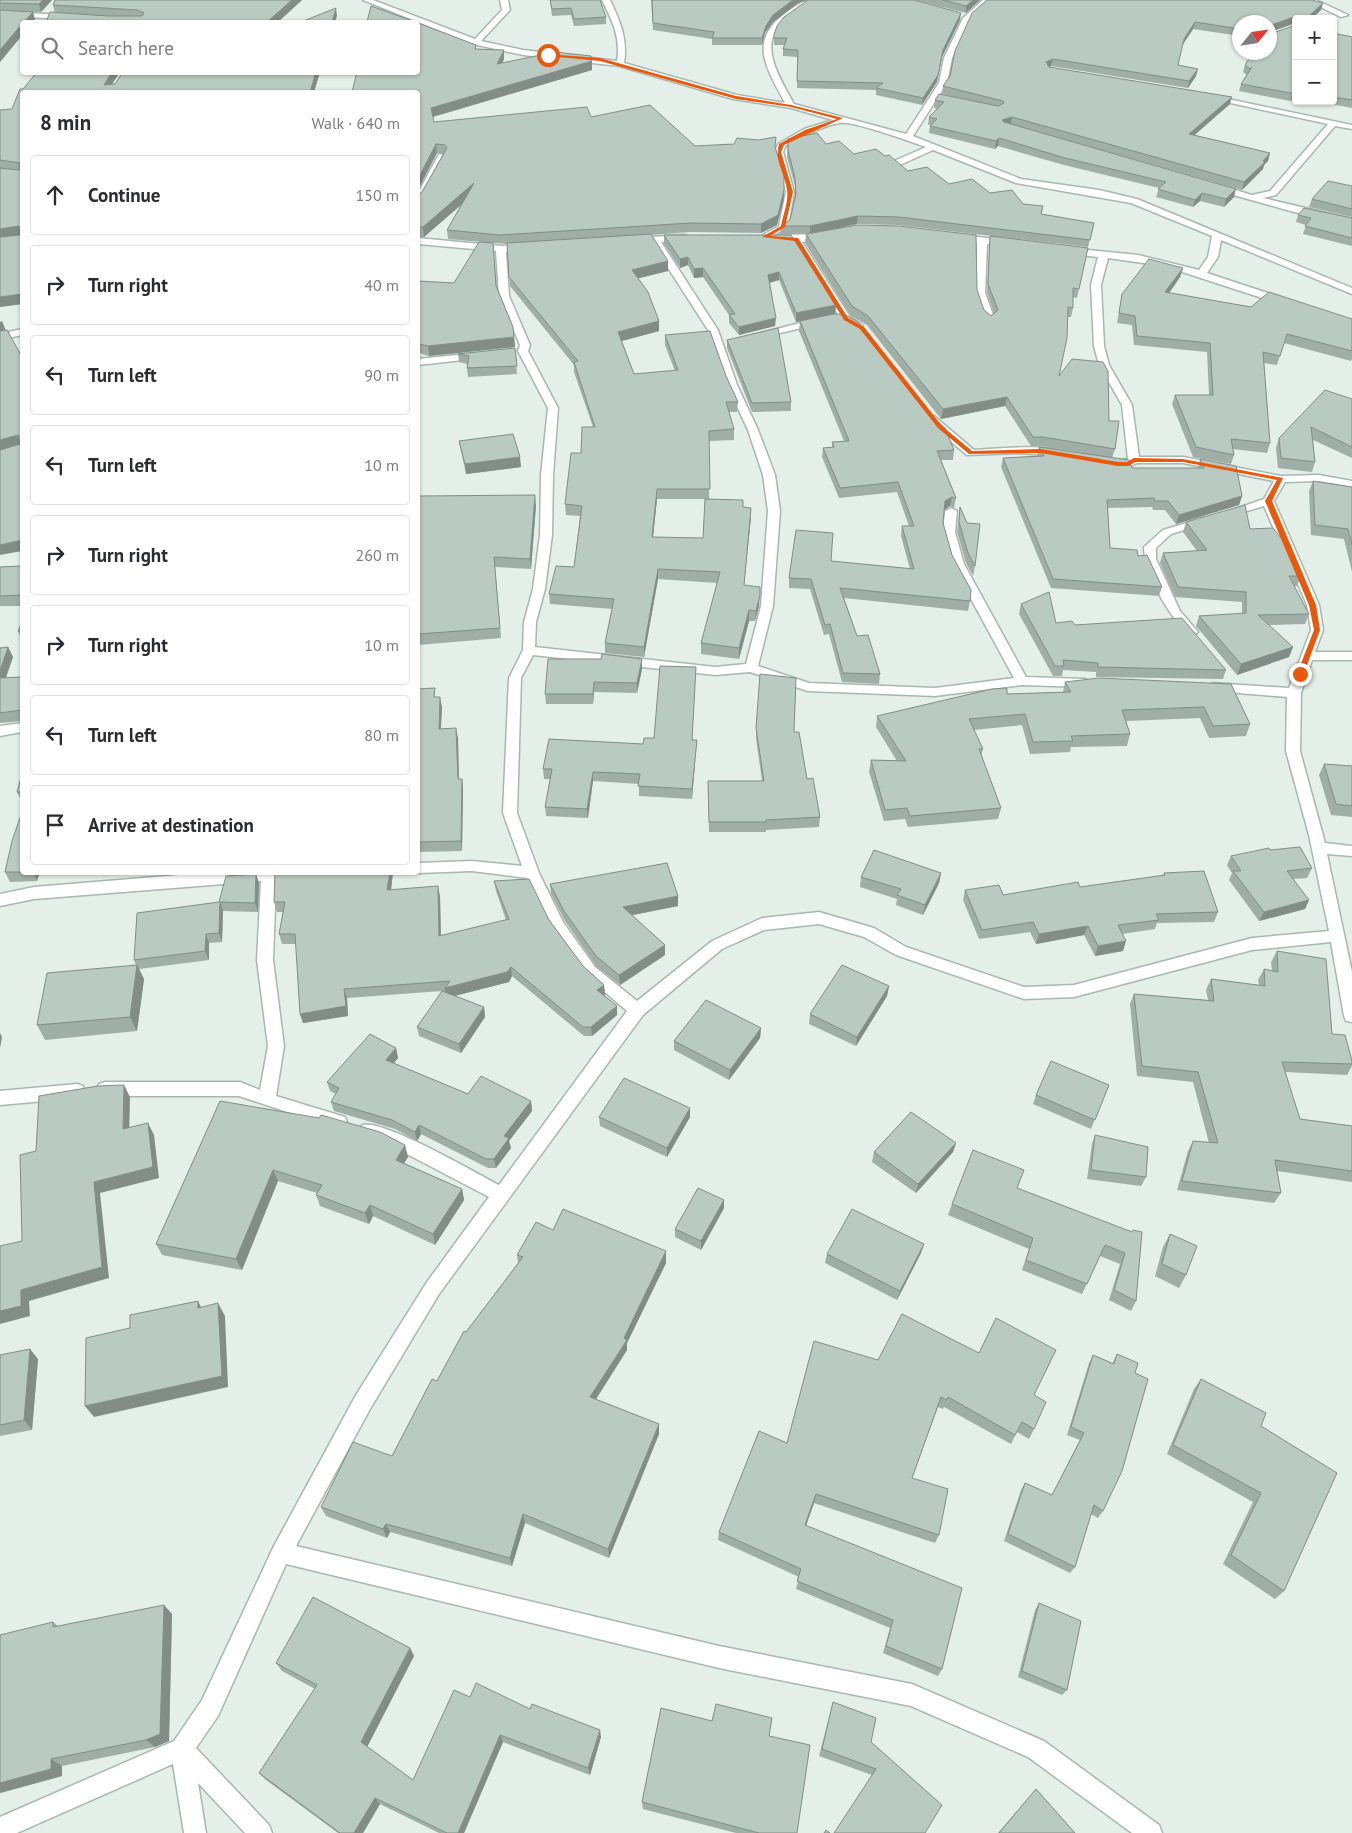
<!DOCTYPE html>
<html lang="en">
<head>
<meta charset="utf-8">
<style>
	body { margin:0; font-family:"PT Sans",sans-serif; background:#f7f7f7; color:#2b2b33 }
	.controls { position:absolute; right:15px; top:15px; display:grid; overflow:hidden; border-radius:5px; box-shadow:0 1px 4px #0004 }
	.controls button { width:45px; height:45px; display:grid; place-items:center; padding:0; border:0; border-bottom:1px solid #e1e1e2; background:#fff; color:#2b2b33; font:25px sans-serif }
	.compass { position:absolute; left:1232px; top:15px; width:45px; height:45px; border-radius:50%; background:#fff; box-shadow:0 1px 4px #0004; rotate:60deg }
	.stop { position:absolute; width:15px; height:15px; margin:-11px; border:4px solid #ea580c; border-radius:50%; background:#fff }
	.stop.end { background:#ea580c; border-color:#fff; box-shadow:0 1px 5px #0008 }
	.list { margin:0; padding:0; list-style:none }
	h2 { display:flex; justify-content:space-between; align-items:center; height:65px; margin:0; padding:0 20px; font-size:21px }
	h2 small { font-size:16px; font-weight:400; color:#7c7c81 }
	.list li { display:grid; grid-template-columns:32px 1fr auto; gap:15px; align-items:center; box-sizing:border-box; height:80px; margin:0 10px 10px; padding:0 10px; border:1px solid #e1e1e2; border-radius:5px }
	.list b { display:block; font-size:19px; white-space:nowrap }
	.list em { font-size:16px; font-style:normal; color:#7c7c81 }
	.icon { flex:none; width:28px; height:28px; fill:none; stroke:currentColor; stroke-width:2; stroke-linecap:round; stroke-linejoin:round }
	.map { position:relative; flex:none; width:1352px; height:1833px; overflow:hidden }
	.search { position:absolute; background:#fff; box-shadow:0 1px 4px #0004; left:20px; top:20px; width:400px; height:55px; display:flex; align-items:center; gap:12px; box-sizing:border-box; padding:0 18px; border-radius:5px; color:#7c7c81; font-size:19px }
	.panel { position:absolute; background:#fff; box-shadow:0 1px 4px #0004; left:20px; top:90px; width:400px; height:785px; border-radius:5px }
	.map>svg:first-child { display:block }
	.lines { fill:none; stroke-linecap:round; stroke-linejoin:round }
	.minor-casing { stroke:#a6b8b0; stroke-width:3 }
	.minor { fill:#fff; fill-rule:evenodd }
	.wall { fill:#9faea7; fill-rule:evenodd }
	.shaded-wall { fill:#828d88 }
	.building { fill:#b9cac2; stroke:#828d88 }
	.route { fill:#ea580c }
</style>
</head>
<body>
<div class="map">
<svg width="1352" height="1833" viewBox="0 0 1352 1833">
	<rect width="100%" height="100%" fill="#e4efe9"/>
	<g class="lines">
		<defs>
			<g id="minor">
				<path d="M363 0H373L475 39 502 10 500 0H508L510 10 481 41 523 50 617 61C621 38 612 20 602 0H610C620 21 628 39 624 63L737 95 785 103C767 68 747 41 786 13 795 7 802 0 814 0 804 9 792 14 782 23 757 46 782 81 794 104L906 134 939 83 944 58 963 18 983 0H991L970 19 952 58 947 83 913 136 1021 179 1099 190 1137 199 1352 288V294L1221 240 1218 257 1207 273 1286 299V303L1262 298 1164 266 1108 258 1101 285 1104 346 1109 365 1132 405 1139 457H1183L1281 476 1319 475 1352 481V487L1319 481 1285 482 1274 501 1319 605 1323 630 1315 652H1352V660H1312L1301 693 1300 751 1325 843 1352 846V856L1327 854 1352 972V1022L1346 1021 1344 1016 1331 942 1252 950 1074 997 1024 999 896 955 864 937 819 924 764 930 722 949 643 1015 439 1294 370 1409 296 1546 719 1646 912 1684 1044 1741 1159 1825 1162 1833H1132L1028 1757 911 1706 719 1668 286 1564 218 1716 196 1748 269 1825 272 1833H245L198 1783 206 1833H184L173 1764 17 1833H0V1817L174 1741 202 1700 274 1546 356 1395 427 1282 489 1197 384 1142 362 1135 360 1130 362 1125C382 1118 476 1173 499 1185L627 1011 585 975 552 929 527 878 472 871 418 873 415 872H418V863L472 861 522 866 503 813 509 678 523 650 524 622 533 589 540 535 541 475 548 408 518 351 520 345 499 296 496 251 418 244V238L501 246 527 245 532 248 527 251 506 252 509 296 530 345 528 351 558 408 553 475 552 535 545 589 536 622 535 647 715 667 746 664 761 606 768 511 763 475 748 430 727 385 708 330 652 243 635 244 630 241 635 238 685 235 690 238 688 240 661 242 718 330 737 385 758 430 775 475 780 511 773 606 758 666 809 683 935 688 1014 678 952 564 943 532 945 511 951 508 957 511 955 532 964 564 1026 677 1085 679 1092 683 1085 687 1022 685 935 696 808 691 750 672 715 675 533 655 521 678 517 813 539 873 563 922 595 967 637 1001 712 941 762 918 819 912 874 928 906 947 1024 987 1074 985 1252 938 1329 931 1309 835 1286 751 1287 697 1213 691 1206 687 1213 683 1289 688 1311 630 1307 605 1264 506 1227 517 1221 514 1264 499 1274 481 1183 463H1137L1129 467 1108 465V461L1128 459 1122 405 1099 365 1094 346 1091 285 1098 257 1068 254 1063 251 1068 248 1138 255 1199 270 1208 257 1212 236 1131 203 1016 183 933 150 900 165H894V161L926 147C912 142 851 120 840 123 821 126 803 137 786 145L783 152 794 192 788 227 774 235 827 234V238L802 242 850 317 863 326 854 328 842 321 792 241H775L763 235 779 226 786 192 775 152 778 144 804 129 833 120 791 108 733 99 619 66 523 55 473 44Z"/>
				<path d="M1306 0H1316L1348 15 1341 17Z"/>
				<path d="M0 12 68 15 72 17 68 19 0 16Z"/>
				<path d="M1209 95 1352 125V129L1335 126 1276 195 1263 198 1352 219V225L1294 212 1212 189V185L1215 184 1252 195 1270 191 1328 124 1212 99 1208 97Z"/>
				<path d="M439 154 446 156 422 200 418 203V193Z"/>
				<path d="M956 234 1010 241 1015 244 1010 247 987 244 985 293 995 320 994 322 985 320 975 293 977 243 953 239V235Z"/>
				<path d="M819 318 823 319V323L759 338 754 335Z"/>
				<path d="M22 329V335L0 340V334Z"/>
				<path d="M477 353 482 356 481 358 418 365V359Z"/>
				<path d="M934 416 974 450C990 449 1052 443 1063 453L1057 456 1021 453 967 455 936 429 929 419Z"/>
				<path d="M1203 518 1209 521 1207 523 1171 534 1156 548V559L1180 611 1198 632 1192 636 1188 635C1169 614 1144 576 1144 547L1163 530Z"/>
				<path d="M22 723V732L0 736V726Z"/>
				<path d="M216 872H334L327 877 276 880 273 960 284 1046 276 1096 345 1117 347 1122 345 1127 339 1129 239 1096H105L99 1094 97 1089 99 1084 105 1082H240L260 1090 268 1046 257 960 261 881 34 899 0 906V894L34 887Z"/>
				<path d="M77 1084 83 1086 85 1091 83 1096 77 1098 0 1105V1091Z"/>
			</g>
		</defs>
		<use href="#minor" class="minor-casing"/>
		<use href="#minor" class="minor"/>
	</g>
	<g class="wall">
		<path d="M0 0H52L41 12H33L35 20 0 62Z"/>
		<path d="M55 0H302L278 22H46L55 13 53 5Z"/>
		<path d="M550 0H600L606 17V24L574 26 571 15 552 16Z"/>
		<path d="M651 0 798 3 773 22 765 33 762 45H712V39L653 30Z"/>
		<path d="M915 0H980L966 13Z"/>
		<path d="M987 0 1323 3 1321 10 1311 19H1296V23L1271 32 1273 33 1296 25V101H1307L1305 104 1239 91 1241 84 1247 75 1243 72 1245 65 1270 52V22H1240V36L1193 29 1182 45 1178 65 1196 76 1188 88 1051 66 1050 67 1230 104 1195 135 1270 153 1268 161 1264 165 1263 169 1242 190 1010 124 1234 197 1224 207 1200 201 1193 207 1156 197 1159 188 1064 165 998 146 995 149 929 133 930 125H928L929 117 938 109 934 108 935 100H966L942 94 943 86 950 76Z"/>
		<path d="M960 20 942 57 937 82 922 105 876 95V90L797 88V57L783 56V49L785 45H774V35Z"/>
		<path d="M1333 33 1352 37V108L1314 101H1333Z"/>
		<path d="M476 45V49L504 50V59L502 63 592 61V70L433 117 434 122 591 117 695 146 776 148 784 190V199L777 225 761 233 691 232 651 235 668 271 638 278 659 331 622 341 634 374 675 371 665 345V335L726 376 738 402 737 412H729L734 429V440L709 441V499L743 507 751 508 744 585 759 606 755 621H749L739 659 701 654V643L717 583 658 579 644 657 605 653V643L612 609 550 604 549 594 574 567 580 516 566 515 565 504 581 453 593 427 574 372V365L510 286 507 244 493 243 497 287 513 327 515 347 429 356 418 353V281L454 283 482 242 448 239 447 230 462 203 424 237H418V195L422 192 443 154 437 153 418 92ZM657 499H705L703 538 653 537Z"/>
		<path d="M120 72 112 84 320 72 314 92H22V304L0 307V110L12 109 23 89Z"/>
		<path d="M788 139 826 144 854 154 885 156 908 171 949 184 990 193 1023 204 1041 214 1094 223 1088 247 898 225 857 224 825 231 977 290 984 310 991 316 994 313 987 293 989 245 990 236 1088 248 1077 298 1073 297V308L1071 317H1068L1059 376 1109 421 1115 449 1112 458 1132 468H1198L1200 459 1242 496 1239 505 1176 524 1165 510H1153L1152 507 1108 508 1110 548 1138 556 1162 587 1159 596 1051 588 1001 467 1003 458 1037 456 1039 447 1098 456 1041 446H1031L1005 406 941 419 867 325 851 316 805 243 806 234H807H780L781 226 790 220 795 196V186L787 157Z"/>
		<path d="M1352 186V217L1309 207 1312 199Z"/>
		<path d="M1298 215 1352 218V246L1303 234 1306 225 1296 222Z"/>
		<path d="M664 235H791L836 305 835 314 954 450 953 460H941L956 498 954 508 950 506 944 510 943 523 952 555 970 601 968 611 844 598 857 636 880 674 879 684 842 682 829 634 824 635 810 589 789 588V578L831 561 910 569 901 536 902 526H909L897 492 839 498 822 457 823 448 832 447V442L844 441 799 331 800 321 817 317 796 322 779 280 770 283 775 326 739 335 729 323V315L703 277 694 278 688 265 680 268 664 244Z"/>
		<path d="M1183 268 1180 277 1169 293 1251 307 1352 319V359L1351 361 1284 343 1277 365 1264 363 1270 443 1267 453 1233 449 1234 455 1231 464 1193 457 1172 404 1175 395H1209L1207 352 1134 345 1132 325 1117 323 1122 294Z"/>
		<path d="M727 340 791 402V411L752 412 727 348Z"/>
		<path d="M515 348 517 374 468 377 467 368V364L459 362 458 354Z"/>
		<path d="M1352 399V458L1313 440 1315 462 1312 472 1278 468 1276 448 1279 438Z"/>
		<path d="M459 441 521 467 466 474 461 451Z"/>
		<path d="M1313 481 1352 487V572L1344 539 1311 535 1309 491Z"/>
		<path d="M418 496 536 505 531 569 495 567 501 638 418 645Z"/>
		<path d="M960 507 967 523 975 566 973 576 966 563 957 532Z"/>
		<path d="M1186 522 1250 529 1301 576 1297 586H1294L1309 614 1305 624 1268 625 1293 647 1289 657 1237 675 1196 626 1199 616 1242 614V602L1175 597 1160 563 1163 553 1197 551 1183 532Z"/>
		<path d="M22 566V606H0V567Z"/>
		<path d="M1021 604 1056 623 1075 625 1226 670 1223 679 1096 677V672L1063 670 1062 676H1053L1019 614Z"/>
		<path d="M22 622V641L18 631Z"/>
		<path d="M8 647 13 657 6 678 22 677V721L0 723V648Z"/>
		<path d="M696 667 692 740 696 750 692 799 639 796V784L593 781 588 818 546 816 545 807 550 779H544L543 769 643 744 654 738Z"/>
		<path d="M642 669 637 693 594 692 593 704H546L545 694Z"/>
		<path d="M760 674 794 732 807 779 820 817 819 827 766 830V832H709L708 781H762L756 738Z"/>
		<path d="M1065 682 1231 684 1250 724 1246 736 1209 738 1200 718 1126 721 1130 734 1127 746 1071 747 1070 752 1030 754 1022 725 974 730 983 749 981 756 1001 808 998 819 908 827 905 819 884 821 869 772 871 760 897 761 876 727 877 716 1007 694 1063 692Z"/>
		<path d="M418 689 436 697 442 707 441 729 458 738 459 779H462L463 789 462 851 418 852Z"/>
		<path d="M1324 764 1352 766V817L1331 815 1319 775Z"/>
		<path d="M22 774V802L17 792Z"/>
		<path d="M22 812V872H40L37 881 10 882 5 872Z"/>
		<path d="M1270 850 1312 868 1307 878 1293 879 1309 900 1305 909 1259 921 1229 880 1232 873 1227 865 1231 856Z"/>
		<path d="M275 872H393L391 889 440 896 441 936 506 920 496 891 494 881 549 920 583 966 604 985 605 995H604L617 1006V1015L592 1036H584L512 976 509 982 455 996 484 1007 485 1017 461 1053 419 1036 417 1027 442 991 347 998 348 1016 303 1023 300 1014 296 944H282L279 934 283 912H277L274 902Z"/>
		<path d="M941 873 939 883 923 915 896 905 897 899 860 887 861 877Z"/>
		<path d="M1164 873 1218 912 1214 922 1157 923 1155 929 1122 934 1123 951 1095 956 1084 935 1036 944 1030 932 979 939 963 900 965 890 1003 895 1080 887 1163 875Z"/>
		<path d="M259 883 258 912 223 911 222 942 209 943V960L139 969 144 979 137 1031 45 1040 37 1025 136 965 134 960 219 902Z"/>
		<path d="M550 884 678 896V906L632 915 665 945V955L620 985 596 966 565 921 551 894Z"/>
		<path d="M1277 951 1332 1034 1352 1061V1066L1347 1075 1285 1072 1300 1119 1352 1126V1182L1277 1171 1281 1193 1274 1203 1177 1190 1188 1151 1193 1141 1209 1143 1193 1082 1137 1076 1130 1004 1134 994 1208 1000 1206 990 1211 979 1259 985 1258 980 1264 969 1272 971 1271 962Z"/>
		<path d="M889 986 887 996 856 1046 809 1024 810 1014Z"/>
		<path d="M761 1028 760 1038 729 1080 674 1050V1041Z"/>
		<path d="M396 1048 398 1058 394 1063 468 1094 531 1101 532 1111 509 1141 511 1148 496 1168H488L421 1134 417 1141 395 1129 334 1111 331 1102 336 1094 330 1091 327 1082Z"/>
		<path d="M1109 1085 1091 1129 1033 1104 1036 1095Z"/>
		<path d="M220 1101 408 1157 404 1163 462 1189 464 1200 435 1245 373 1216 369 1224 320 1206 316 1195 317 1193 278 1181 242 1270 162 1255 156 1244Z"/>
		<path d="M599 1117H690L667 1157 600 1126Z"/>
		<path d="M1095 1135 1146 1177 1141 1186 1087 1179 1092 1144Z"/>
		<path d="M956 1143 953 1152 916 1193 872 1162 874 1152Z"/>
		<path d="M1017 1188 1131 1232 1136 1301 1131 1311 1109 1300 1120 1264 1100 1256 1082 1294 1022 1270 1029 1249 948 1215 952 1204Z"/>
		<path d="M724 1200V1208L701 1250 675 1237V1229Z"/>
		<path d="M553 1230 666 1263 627 1343V1350L596 1399 659 1424V1434L609 1558 525 1523 512 1566 390 1532 387 1538 326 1516 321 1507 392 1456 466 1332 518 1263 517 1255Z"/>
		<path d="M1170 1234 1186 1275 1179 1288 1155 1276 1163 1247Z"/>
		<path d="M924 1244 921 1253 897 1300 825 1263 827 1254Z"/>
		<path d="M1117 1354 1135 1373 1103 1511 1098 1518 1091 1514 1075 1567 1070 1573 1004 1541 1021 1490 1025 1483 1052 1495 1080 1440 1067 1435 1089 1363 1093 1355 1112 1364Z"/>
		<path d="M0 1355 38 1359 32 1430 0 1436Z"/>
		<path d="M878 1360 1034 1395V1429L1029 1439 1017 1432 1011 1444 944 1407 943 1409 938 1407 912 1478 939 1535 935 1543 814 1503 806 1526 942 1669 938 1676 883 1653 890 1628 796 1589 799 1577 718 1540 719 1532 787 1443Z"/>
		<path d="M1201 1379 1261 1426 1284 1591 1275 1599 1223 1564 1253 1502 1167 1454 1194 1389Z"/>
		<path d="M1039 1603 1067 1690 1062 1695 1018 1677 1035 1610Z"/>
		<path d="M172 1614 169 1741 155 1747 62 1766V1776L0 1793 53 1622 58 1626Z"/>
		<path d="M410 1648 414 1656 367 1747 413 1780 470 1697 530 1709 601 1737 590 1775 503 1742 464 1833H439L380 1804 363 1833H338L266 1780 259 1773 315 1689 282 1671 276 1663Z"/>
		<path d="M833 1702 871 1742 942 1805 872 1775 819 1756Z"/>
		<path d="M769 1736 797 1833H736L643 1809 642 1802Z"/>
		<path d="M1036 1789 1075 1833H998Z"/>
	</g>
	<g class="shaded-wall">
		<path d="M43 0H52L41 12 39 4Z"/>
		<path d="M292 0H302L278 22H267Z"/>
		<path d="M793 0H807L798 3 773 22 765 33 762 45V38L766 26 773 15Z"/>
		<path d="M973 0H980L966 13V6Z"/>
		<path d="M1323 3 1321 10 1311 19H1306Z"/>
		<path d="M336 8 337 16 335 22H332Z"/>
		<path d="M33 12 35 20 33 22H24Z"/>
		<path d="M961 13 960 20 942 57 937 82 922 105 923 98 943 50Z"/>
		<path d="M1297 16V19H1296L1295 23 1270 32 1271 25Z"/>
		<path d="M1195 22 1193 29 1182 46 1184 39Z"/>
		<path d="M22 24V35L0 62V50Z"/>
		<path d="M504 50V59L498 72 497 64Z"/>
		<path d="M1053 59 1051 66 1045 69 1046 62Z"/>
		<path d="M592 61V70L432 117 431 108Z"/>
		<path d="M1198 69 1196 76 1188 88 1189 81Z"/>
		<path d="M112 72H120L107 92 104 85Z"/>
		<path d="M316 72H320L314 92H310Z"/>
		<path d="M1232 97 1230 104 1187 141 1189 134Z"/>
		<path d="M1012 117 1011 124 1001 127 1002 120Z"/>
		<path d="M999 138 998 146 995 149 996 141Z"/>
		<path d="M436 144 437 153 418 190V179Z"/>
		<path d="M1270 153 1268 161 1264 165 1263 169 1242 190 1244 182Z"/>
		<path d="M474 183 475 193 424 237 423 227Z"/>
		<path d="M1236 189 1234 197 1224 207 1226 199Z"/>
		<path d="M784 190V199L777 225 761 233V224Z"/>
		<path d="M1202 193 1200 201 1193 207 1195 200Z"/>
		<path d="M858 216 857 224 810 234V226Z"/>
		<path d="M19 226 22 235 0 239V229Z"/>
		<path d="M688 257V265L680 268V259Z"/>
		<path d="M668 261V271L632 280V270Z"/>
		<path d="M703 268V277L694 278V269Z"/>
		<path d="M1183 268 1180 277 1163 302 1165 292Z"/>
		<path d="M779 272V280L768 283V275Z"/>
		<path d="M22 294V304L0 307V297Z"/>
		<path d="M836 305 835 314 796 322V313Z"/>
		<path d="M776 318 775 326 739 335V327Z"/>
		<path d="M2 321 6 331 0 332V322Z"/>
		<path d="M659 321V331L618 342V332Z"/>
		<path d="M514 337 515 347 429 356 428 346Z"/>
		<path d="M1007 397 1005 406 941 419 943 409Z"/>
		<path d="M18 435 22 445 0 451V440Z"/>
		<path d="M520 457 521 467 466 474 465 464Z"/>
		<path d="M657 489V499L652 547V537Z"/>
		<path d="M535 495 536 505 531 569 530 559Z"/>
		<path d="M1242 496 1239 505 1176 524 1179 515Z"/>
		<path d="M952 497 950 506 943 511 945 501Z"/>
		<path d="M751 508V518L743 595 744 585Z"/>
		<path d="M22 540V551L0 555V545Z"/>
		<path d="M658 569V579L644 657V647Z"/>
		<path d="M760 587 759 606 755 621 756 611Z"/>
		<path d="M749 610V621L739 659V648Z"/>
		<path d="M8 647 13 657 2 688 0 683V671Z"/>
		<path d="M1293 647 1289 657 1237 675 1241 664Z"/>
		<path d="M642 659V669L637 693V683Z"/>
		<path d="M594 682V692L593 704V694Z"/>
		<path d="M440 697 442 707 440 739 439 729Z"/>
		<path d="M456 728 458 738 459 789 458 779Z"/>
		<path d="M697 740 696 750 692 799V789Z"/>
		<path d="M593 772V781L588 818 587 809Z"/>
		<path d="M462 779 463 789 462 851 461 841Z"/>
		<path d="M33 872H40L37 881Z"/>
		<path d="M390 872H393L390 899 387 890Z"/>
		<path d="M941 873 939 883 923 915 925 905Z"/>
		<path d="M256 874 259 883 258 912 255 903Z"/>
		<path d="M438 886 440 896 441 946 439 936Z"/>
		<path d="M678 896V906L623 917V907Z"/>
		<path d="M1309 900 1305 909 1259 921 1264 912Z"/>
		<path d="M220 902 223 911 222 942 219 933Z"/>
		<path d="M1088 926 1084 935 1036 944 1039 934Z"/>
		<path d="M206 934 209 943V960L205 951Z"/>
		<path d="M1126 941 1123 951 1095 956 1098 946Z"/>
		<path d="M665 945V955L620 985 619 975Z"/>
		<path d="M137 965 144 979 137 1031 130 1017Z"/>
		<path d="M511 967 512 976 509 982 446 998 445 988Z"/>
		<path d="M604 985 605 995 598 999 597 990Z"/>
		<path d="M889 986 887 996 856 1046 857 1037Z"/>
		<path d="M344 989 347 998 348 1016 303 1023 300 1014Z"/>
		<path d="M617 1006V1015L592 1036 591 1027Z"/>
		<path d="M484 1007 485 1017 461 1053 459 1044Z"/>
		<path d="M761 1028 760 1038 729 1080 730 1070Z"/>
		<path d="M0 1033 2 1037 0 1048Z"/>
		<path d="M396 1048 398 1058 388 1070 386 1060Z"/>
		<path d="M124 1085 130 1097 129 1141 123 1129Z"/>
		<path d="M531 1101 532 1111 509 1141 511 1148 496 1168 494 1159 504 1136Z"/>
		<path d="M690 1108V1117L667 1157V1148Z"/>
		<path d="M148 1123 154 1135 159 1178 100 1193 109 1278 29 1301 30 1316 0 1324V1311L21 1290 94 1182Z"/>
		<path d="M419 1125 421 1134 417 1141 415 1132Z"/>
		<path d="M956 1143 953 1152 916 1193 918 1184Z"/>
		<path d="M405 1145 408 1157 399 1171 396 1160Z"/>
		<path d="M273 1170 278 1181 242 1270 236 1259Z"/>
		<path d="M462 1189 464 1200 435 1245 433 1234Z"/>
		<path d="M724 1200V1208L701 1250V1241Z"/>
		<path d="M370 1205 373 1216 369 1224 365 1213Z"/>
		<path d="M924 1244 921 1253 897 1300 900 1291Z"/>
		<path d="M666 1251V1263L627 1343V1350L591 1407 590 1397 624 1338Z"/>
		<path d="M198 1301 204 1313 198 1308Z"/>
		<path d="M218 1303 225 1316 228 1387 94 1417 85 1406Z"/>
		<path d="M30 1349 38 1359 32 1430 24 1420Z"/>
		<path d="M659 1424V1434L609 1558 608 1549Z"/>
		<path d="M816 1494 814 1503 803 1534 805 1525Z"/>
		<path d="M523 1514 525 1523 512 1566 510 1558Z"/>
		<path d="M386 1524 390 1532 387 1538 383 1529Z"/>
		<path d="M164 1605 172 1614 169 1741 155 1747 146 1740Z"/>
		<path d="M410 1648 414 1656 366 1749 361 1742Z"/>
		<path d="M600 1730 601 1737 590 1775 588 1768Z"/>
		<path d="M500 1735 503 1742 464 1833H458Z"/>
		<path d="M51 1759 62 1766V1776L0 1793V1783Z"/>
		<path d="M375 1798 380 1804 363 1833H354Z"/>
	</g>
	<g class="building">
		<path d="M0 0H43L39 4 0 3Z"/>
		<path d="M55 0H292L267 22H46L50 12 108 16H142L144 13 138 10 53 5Z"/>
		<path d="M550 0H600L606 17 574 19 571 8 552 9Z"/>
		<path d="M652 0H793L773 15 766 26 762 38H712L714 32 653 23Z"/>
		<path d="M808 0H914L961 13 943 50 938 75 923 98 876 88 883 83 797 81 798 50 783 49 787 38H774V35L777 26 784 17Z"/>
		<path d="M943 0H973L966 6Z"/>
		<path d="M987 0H1312L1323 3 1306 19H1300L1297 16 1271 25 1270 31 1273 33 1296 25V94L1241 84 1252 67 1250 69 1245 65 1253 52H1270V22H1240V29L1195 22 1184 39 1178 65 1198 69 1189 81 1053 59 1046 62 1049 67 1232 97 1189 134 1270 153 1263 161 1265 162 1244 182 1012 117 1002 120 1004 122 1236 189 1226 199 1202 193 1195 200 1158 189 1166 182 1065 158 999 138 996 141 930 126 937 119 929 117 944 102 935 100 939 94 998 106 1004 103 1003 101 943 86 950 76 955 51 972 13Z"/>
		<path d="M371 6 416 22H367Z"/>
		<path d="M336 8 332 22H301Z"/>
		<path d="M0 10 33 12 24 22H22V24L0 50Z"/>
		<path d="M418 23 476 45 475 49 504 50 497 64 555 52 591 56 592 61 431 108 434 122 587 107 591 117 650 105 695 146 734 144 737 138 758 140 776 137 775 147 784 175V190L778 215 761 224 691 223 500 235 447 230 474 183 423 227H418V195L422 192 447 148 445 145 436 144 418 179V92H352L357 72H418Z"/>
		<path d="M1333 33 1352 37V100L1333 97Z"/>
		<path d="M37 72H112L104 85 115 84 123 72H316L310 92H22V294L0 297V237L20 235 19 226 0 229V168L19 170 20 163 0 160V110L12 109 20 89H23Z"/>
		<path d="M817 133 826 144 839 141 854 154 876 149 885 156 889 155 908 171 927 167 949 184 972 179 990 193 1012 190 1023 204 1043 206 1041 214 1094 223 1090 240 899 217 858 216 810 226H781L790 220 796 194 795 178 788 150V139Z"/>
		<path d="M1328 181 1352 186V209L1312 199Z"/>
		<path d="M1304 208 1352 218V238L1305 226 1311 218 1298 215Z"/>
		<path d="M858 225 899 226 976 235 977 290 984 310 991 316 998 310 988 284 990 236 1088 248 1079 289 1073 288V308L1068 307 1067 338 1059 376 1072 359 1103 362 1108 371 1109 421H1119L1115 449 1043 437H1033L1007 397 943 409 868 316 852 306 806 234Z"/>
		<path d="M651 234 668 261 632 270 648 292 659 321 618 332 634 374 678 370 665 335 710 331 726 376 738 402H726L734 429 709 431 710 489H657L652 537 703 538 705 499 743 500V507L751 508 744 585 760 587V595L756 611 749 610 739 648 701 643 720 572 658 569 644 647 605 643 614 599 549 594 556 566 574 567 582 506 565 504 571 453H581L582 427H595L574 362 578 361 509 277 507 243Z"/>
		<path d="M664 235H791L836 305 796 313 779 272 768 275 776 318 739 327 729 315 735 314 703 268 694 269 688 257 680 259Z"/>
		<path d="M479 242 493 243 496 286 513 327 514 337 428 346 418 344V281L454 283Z"/>
		<path d="M1149 259 1183 268 1165 292 1251 307 1269 292 1352 319V351L1287 334 1280 356 1263 352 1270 443 1231 439 1234 455 1196 447 1175 395H1213L1210 343 1137 336 1135 316 1119 313 1122 294Z"/>
		<path d="M833 314H844L858 322 936 420 945 428 954 450 937 451 956 498 952 497 945 501 943 523 952 555 971 590 970 601 840 588 857 636 868 635 880 674 843 673 830 624 825 625 811 579 789 578 796 530 833 533 831 561 914 569 902 526H914L898 482 840 488 823 448 834 447 832 442 849 441 800 321Z"/>
		<path d="M778 328 791 402 752 403 727 340Z"/>
		<path d="M7 330 22 357V540L0 545V450L20 444V437L18 435 0 440V331Z"/>
		<path d="M515 348 517 366 467 368 469 356 458 354Z"/>
		<path d="M1325 390 1352 399V447L1311 427 1315 462 1281 458 1279 438Z"/>
		<path d="M513 434 520 457 465 464 459 441Z"/>
		<path d="M1039 447 1129 460 1132 468H1204L1200 459 1236 466 1242 496 1179 515 1168 501H1155L1154 498 1107 500 1110 548 1137 550 1138 556 1147 555 1162 587 1053 579 1003 458 1044 456Z"/>
		<path d="M1313 481 1352 487V545L1348 529 1315 525Z"/>
		<path d="M535 495 530 559 494 557 500 628 418 634V496Z"/>
		<path d="M1245 505 1250 529 1273 528 1289 548 1301 576H1289L1309 614 1258 615 1293 647 1241 664 1199 616 1246 613V592L1178 587 1163 553 1207 550 1186 522Z"/>
		<path d="M960 507 967 523 980 524 975 566 968 553 959 522Z"/>
		<path d="M22 566V595L0 596V567Z"/>
		<path d="M1049 592 1056 623 1072 621 1075 625 1182 618 1226 670 1098 667V663L1063 660 1064 666H1055L1021 604Z"/>
		<path d="M22 622V631H18Z"/>
		<path d="M8 647 0 671V648Z"/>
		<path d="M602 654 642 659 637 683 594 682 593 694H545L548 659H601Z"/>
		<path d="M660 666 696 667 692 740H697L692 789 638 786 640 774 593 772 587 809 545 807 552 769H543L549 739 643 744 644 738H654Z"/>
		<path d="M760 674 796 678 794 732H799L807 779 813 778 820 817 766 820V822H709L708 781H764L756 728Z"/>
		<path d="M22 677V710L0 713V678Z"/>
		<path d="M1099 678 1231 684 1250 724 1213 726 1204 707 1122 710 1130 734 1071 736 1073 741 1033 742 1025 714 969 719 983 749H979L1001 808 910 816 907 808 885 810 871 760 906 761 877 716 992 689 1007 688V694L1071 692 1065 682Z"/>
		<path d="M435 688 434 697H440L439 729 456 728 458 779H462L461 841 418 842V689Z"/>
		<path d="M1324 764 1352 766V806L1336 804Z"/>
		<path d="M22 774V792H17Z"/>
		<path d="M22 812V872H5L12 841Z"/>
		<path d="M1300 847 1312 868 1287 871 1309 900 1264 912 1233 871H1241L1231 856 1269 848 1270 850Z"/>
		<path d="M874 850 941 873 925 905 897 895 901 889 861 877Z"/>
		<path d="M667 863 678 896 623 907 665 945 619 975 596 956 564 911 550 884Z"/>
		<path d="M1204 871 1218 912 1156 914 1159 920 1118 925 1126 941 1098 946 1088 926 1039 934 1033 922 982 930 965 890 999 885 1003 895 1078 882 1080 887 1165 875 1164 873Z"/>
		<path d="M275 872H390L387 890 438 886 439 936 509 919 494 881 529 879 549 920 583 966 604 985 597 990 617 1006 591 1027H583L511 967 507 972 445 988 450 981 344 989 346 1006 300 1014 295 934H279L285 902H274Z"/>
		<path d="M256 874 255 903 220 902 219 933 206 934 205 951 134 960 137 913 219 902 226 876Z"/>
		<path d="M1277 951 1326 959 1332 1034 1345 1035 1352 1061V1064L1282 1062 1300 1119 1352 1126V1171L1275 1160 1281 1193 1182 1181 1193 1141 1218 1143 1198 1072 1142 1066 1134 994 1214 1001 1211 979 1265 986 1264 969 1278 972Z"/>
		<path d="M137 965 130 1017 37 1025 47 973Z"/>
		<path d="M842 965 889 986 857 1037 810 1014Z"/>
		<path d="M442 991 484 1007 459 1044 417 1027Z"/>
		<path d="M706 1000 761 1028 730 1070 674 1041Z"/>
		<path d="M370 1034 396 1048 386 1060 468 1094 481 1076 531 1101 504 1136 509 1138 494 1159H486L419 1125 415 1132 392 1120 331 1102 339 1088 327 1082Z"/>
		<path d="M1051 1061 1109 1085 1095 1120 1036 1095Z"/>
		<path d="M624 1078 690 1108 667 1148 599 1117Z"/>
		<path d="M124 1085 123 1129 148 1123 153 1167 94 1182 102 1267 21 1290V1306L0 1311V1246L22 1241 20 1155 36 1151 39 1096 98 1086Z"/>
		<path d="M220 1101 319 1118 321 1115 380 1132 405 1145 396 1160 462 1189 433 1234 370 1205 365 1213 316 1195 322 1185 273 1170 236 1259 156 1244Z"/>
		<path d="M911 1112 956 1143 918 1184 874 1152Z"/>
		<path d="M1095 1135 1148 1147 1146 1177 1091 1170Z"/>
		<path d="M973 1150 1024 1170 1017 1188 1132 1232 1133 1230 1142 1232 1136 1301 1114 1290 1125 1253 1105 1245 1087 1284 1026 1260 1033 1238 952 1204Z"/>
		<path d="M698 1188 724 1200 701 1241 675 1229Z"/>
		<path d="M563 1209 666 1251 624 1338 627 1340 590 1397 659 1424 608 1549 523 1514 510 1558 386 1524 383 1529 321 1507 353 1442 392 1456 432 1379 437 1381 464 1331 466 1332 523 1257 517 1255 536 1222 553 1230Z"/>
		<path d="M852 1209 924 1244 900 1291 827 1254Z"/>
		<path d="M1170 1234 1197 1246 1186 1275 1162 1264Z"/>
		<path d="M198 1301V1308L218 1303 222 1376 85 1406 86 1338 130 1328V1315Z"/>
		<path d="M902 1314 979 1353 996 1318 1056 1350 1034 1395 1046 1402 1034 1429 1022 1422 1015 1435 948 1397 946 1400 941 1397 912 1478 948 1489 939 1535 816 1494 805 1525 962 1588 942 1669 886 1646 893 1620 797 1581 801 1569 719 1532 759 1431 787 1443 814 1341 878 1360Z"/>
		<path d="M30 1349 24 1420 0 1425V1355Z"/>
		<path d="M1117 1354 1138 1363 1135 1373 1148 1379 1122 1471 1103 1511 1094 1505 1075 1567 1008 1534 1025 1483 1052 1495 1084 1433 1071 1427 1093 1355 1114 1364Z"/>
		<path d="M1201 1379 1266 1413 1261 1426 1337 1473 1284 1591 1231 1555 1261 1493 1173 1445Z"/>
		<path d="M313 1597 410 1648 361 1742 413 1780 454 1690 470 1697 476 1683 530 1709 532 1704 600 1730 588 1768 500 1735 458 1833H447L375 1798 354 1833H340L259 1773 317 1685 276 1663Z"/>
		<path d="M1039 1603 1081 1621 1067 1690 1022 1671Z"/>
		<path d="M164 1605 160 1734 146 1740 51 1759V1769L0 1783V1635L53 1622V1627Z"/>
		<path d="M833 1702 876 1718 871 1742 942 1805 925 1833H834L876 1769 822 1749Z"/>
		<path d="M716 1704 772 1718 769 1736 810 1745 797 1833H759L642 1802 661 1708 712 1721Z"/>
		<path d="M1036 1789 1075 1833H999Z"/>
		<path d="M826 1830 830 1833H824Z"/>
	</g>
	<path class="route" d="M546 54 600 58 736 96 791 105 843 118 784 145 781 152 793 192 785 227 770 236 798 238 848 318 864 327 942 426 972 451 1041 449 1118 462H1127L1134 458 1183 459 1283 478 1272 501 1316 605 1320 630 1303 676 1297 674 1314 630 1309 605 1265 501 1277 480 1183 462H1135L1129 466H1118L1041 453 969 454 938 428 860 329 844 320 795 241 762 237 781 226C783 215 789 201 787 190 785 174 774 160 779 144L805 130 837 119 791 107 736 99 600 61 548 56Z"/>
</svg>
<div class="controls">
<button>+</button>
<button>−</button>
</div>
<svg class="compass" viewBox="-18 -18 36 36"><path d="M0-13l5 13h-10z" fill="#e53935"/><path d="M0 13l5-13h-10z" fill="#7c7c81"/></svg>
<div class="stop" style="left:548px;top:55px"></div>
<div class="stop end" style="left:1300px;top:674px"></div>
<div class="search"><svg class="icon" aria-label="search" viewBox="0 0 24 24"><circle cx="10" cy="10" r="6"/><path d="M15 15l6 6"/></svg>Search here</div>
<section class="panel">
<h2>8 min<small>Walk · 640 m</small></h2>
<ul class="list">
<li><svg class="icon" aria-label="ahead" viewBox="0 0 24 24"><path d="M12 20V5M6 11l6-6 6 6"/></svg><div><b>Continue</b></div><em>150 m</em></li>
<li><svg class="icon" aria-label="right" viewBox="0 0 24 24"><path d="M7 20v-9h11M14 6l5 5-5 5"/></svg><div><b>Turn right</b></div><em>40 m</em></li>
<li><svg class="icon" aria-label="left" viewBox="0 0 24 24"><path d="M17 20v-9H6M10 6l-5 5 5 5"/></svg><div><b>Turn left</b></div><em>90 m</em></li>
<li><svg class="icon" aria-label="left" viewBox="0 0 24 24"><path d="M17 20v-9H6M10 6l-5 5 5 5"/></svg><div><b>Turn left</b></div><em>10 m</em></li>
<li><svg class="icon" aria-label="right" viewBox="0 0 24 24"><path d="M7 20v-9h11M14 6l5 5-5 5"/></svg><div><b>Turn right</b></div><em>260 m</em></li>
<li><svg class="icon" aria-label="right" viewBox="0 0 24 24"><path d="M7 20v-9h11M14 6l5 5-5 5"/></svg><div><b>Turn right</b></div><em>10 m</em></li>
<li><svg class="icon" aria-label="left" viewBox="0 0 24 24"><path d="M17 20v-9H6M10 6l-5 5 5 5"/></svg><div><b>Turn left</b></div><em>80 m</em></li>
<li><svg class="icon" aria-label="arrive" viewBox="0 0 24 24"><path d="M6 21V4h12l-3 4 3 4H6"/></svg><div><b>Arrive at destination</b></div></li>
</ul>
</section>
</div>
</body>
</html>
